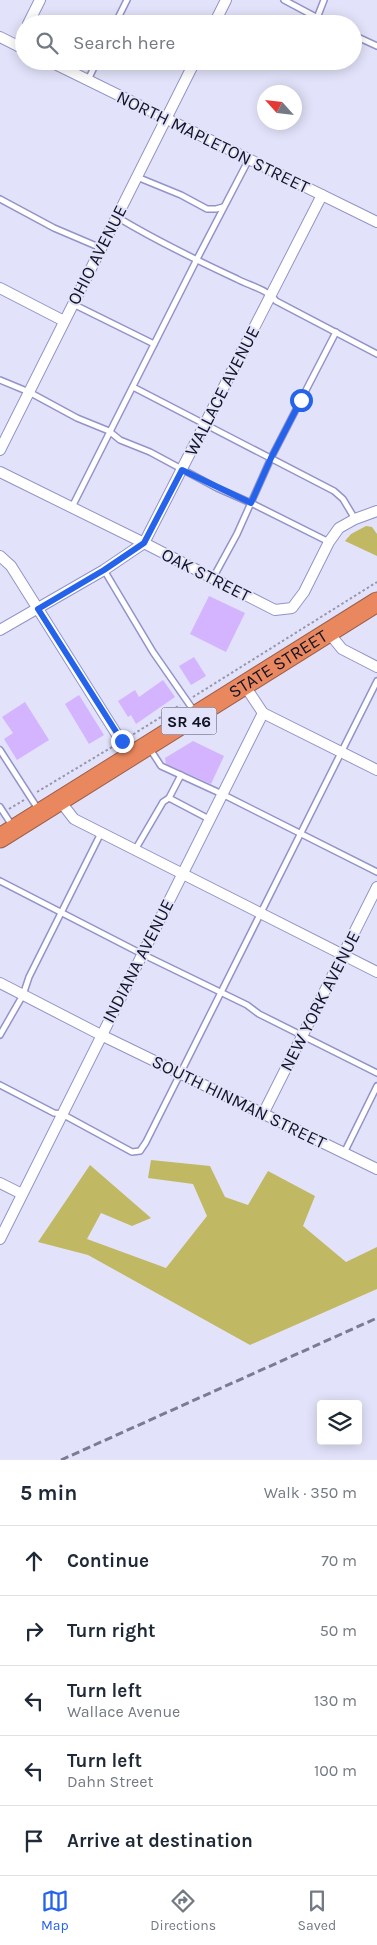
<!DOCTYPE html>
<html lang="en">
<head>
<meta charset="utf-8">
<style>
	body { margin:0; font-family:Karla,sans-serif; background:#f2f2f3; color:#1f2937 }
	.controls { position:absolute; right:15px; bottom:15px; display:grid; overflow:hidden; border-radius:5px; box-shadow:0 2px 12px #0003 }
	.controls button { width:45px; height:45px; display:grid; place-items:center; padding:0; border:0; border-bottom:1px solid #e0e1e3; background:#fff; color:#1f2937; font:25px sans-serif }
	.compass { position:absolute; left:257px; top:85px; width:45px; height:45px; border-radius:50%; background:#fff; box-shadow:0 2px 12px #0003; rotate:297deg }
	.stop { position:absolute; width:15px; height:15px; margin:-11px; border:4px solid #2563eb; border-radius:50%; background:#fff }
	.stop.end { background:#2563eb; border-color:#fff; box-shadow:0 1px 5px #0008 }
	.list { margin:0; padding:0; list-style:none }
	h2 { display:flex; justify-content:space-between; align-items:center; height:65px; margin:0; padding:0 20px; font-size:21px }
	h2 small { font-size:16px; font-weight:400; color:#747a83 }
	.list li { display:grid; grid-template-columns:32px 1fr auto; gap:15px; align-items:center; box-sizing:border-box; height:70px; padding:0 20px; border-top:1px solid #e0e1e3 }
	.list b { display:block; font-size:19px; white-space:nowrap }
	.list p { margin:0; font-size:16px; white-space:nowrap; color:#747a83 }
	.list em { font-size:16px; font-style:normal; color:#747a83 }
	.icon { flex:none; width:28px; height:28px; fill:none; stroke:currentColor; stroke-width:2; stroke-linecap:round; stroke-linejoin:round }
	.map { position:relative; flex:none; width:377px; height:1460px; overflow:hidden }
	.search { position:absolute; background:#fff; box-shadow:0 2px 12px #0003; left:15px; right:15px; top:15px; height:55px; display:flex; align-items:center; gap:12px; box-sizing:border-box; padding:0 18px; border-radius:28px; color:#747a83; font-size:19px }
	.sheet { height:415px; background:#fff }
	nav { display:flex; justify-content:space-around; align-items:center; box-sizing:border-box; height:70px; border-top:1px solid #e0e1e3; background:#fff; font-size:14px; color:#747a83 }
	nav a { display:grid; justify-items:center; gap:2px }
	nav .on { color:#2563eb }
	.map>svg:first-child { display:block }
	.green { fill:#c0b863 }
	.building { fill:#d4b4fe }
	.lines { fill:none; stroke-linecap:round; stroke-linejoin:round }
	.lane-casing { stroke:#9393c8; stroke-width:8 }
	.street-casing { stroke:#9393c8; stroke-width:12 }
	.highway-casing { stroke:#9e5f4a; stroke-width:21 }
	.path { stroke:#9697ac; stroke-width:2; stroke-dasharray:2.5 2.5; stroke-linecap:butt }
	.lane { stroke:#fff; stroke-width:5 }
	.street { stroke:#fff; stroke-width:10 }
	.highway { stroke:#e9885e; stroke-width:19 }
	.rail { stroke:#7b7c91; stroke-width:3; stroke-dasharray:8 4; stroke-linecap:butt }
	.route { stroke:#2563eb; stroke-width:6 }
	.labels { text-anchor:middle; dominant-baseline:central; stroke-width:4; stroke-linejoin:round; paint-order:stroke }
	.shield { fill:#e2e3fa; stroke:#515166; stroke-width:1 }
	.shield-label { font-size:16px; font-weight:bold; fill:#131326 }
	.street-label { font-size:18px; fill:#131326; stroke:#e2e3fa }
</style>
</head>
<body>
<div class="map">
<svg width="377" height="1460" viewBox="0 0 377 1460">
	<rect width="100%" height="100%" fill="#e2e3fa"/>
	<g class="green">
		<path d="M366 526 372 527 377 534V556L345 541 351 534Z"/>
		<path d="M151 1160 210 1166 225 1197 248 1205 268 1171 315 1196 303 1226 346 1262 377 1247V1289L250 1345 88 1255 38 1242 90 1165 151 1218 132 1226 101 1213 87 1239 166 1268 207 1216 193 1184 148 1178Z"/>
	</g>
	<g class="building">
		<path d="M209 596 245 613 226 652 190 634Z"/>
		<path d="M194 657 206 676 191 685 179 666Z"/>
		<path d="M163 680 175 697 136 724 131 715 128 717 118 701 135 690 139 697Z"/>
		<path d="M79 695 104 735 89 744 65 704Z"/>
		<path d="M25 702 49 740 17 760 4 739 13 733 2 717Z"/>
		<path d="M193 741 224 756 211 784 166 764 165 758Z"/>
	</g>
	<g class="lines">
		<defs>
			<g id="lane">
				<path d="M284 0 329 24"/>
				<path d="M317 18 324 0"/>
				<path d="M115 24 127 0"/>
				<path d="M353 35 377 46"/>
				<path d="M88 80 97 61"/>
				<path d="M137 177 181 195 207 209H216L223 207"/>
				<path d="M0 199 54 228 101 248"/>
				<path d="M117 217C155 240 196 260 237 279 250 286 267 289 276 301L377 354"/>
				<path d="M73 304 154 344"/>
				<path d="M0 380 29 392 77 418 109 431 120 440 150 452 217 488 251 503 329 542"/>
				<path d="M133 387 334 491 343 499 355 519"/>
				<path d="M72 507 197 259 249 159"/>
				<path d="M104 570 153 652 194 711"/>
				<path d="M213 578 237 534 271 458 336 332"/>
				<path d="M150 749 161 766 222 794 377 872"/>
				<path d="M0 750 38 809"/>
				<path d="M169 798 181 775"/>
				<path d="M0 807 13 827"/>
				<path d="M135 850 163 802 169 798 209 819"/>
				<path d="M0 881 142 954 247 1005 259 1014 377 1073"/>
				<path d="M0 1035 23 995 29 977 101 833"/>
				<path d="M0 1085 54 1113 62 1114 132 1152 140 1151 146 1142 377 681"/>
				<path d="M344 1153 377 1086"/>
			</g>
			<g id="street">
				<path d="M28 24 40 0"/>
				<path d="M214 24 226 0"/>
				<path d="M0 37 24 49"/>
				<path d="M18 46 24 33"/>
				<path d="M49 61 377 222"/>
				<path d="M0 288 64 321"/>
				<path d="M0 450 195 61"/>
				<path d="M0 472 144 543 275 610 292 608 304 592 329 542 339 528 355 519 377 511"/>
				<path d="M0 556 11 566 131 757"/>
				<path d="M0 630 104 570 144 543 322 195"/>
				<path d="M329 633 342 649 377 667"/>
				<path d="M245 686 263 713 377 770"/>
				<path d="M60 801 74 819 377 972"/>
				<path d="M0 983 101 1035 377 1169"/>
				<path d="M263 1114 377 887"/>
				<path d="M0 1183 22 1194"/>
				<path d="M0 1239 263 713"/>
			</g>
			<g id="highway">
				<path id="s1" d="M0 838 377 602"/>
			</g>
		</defs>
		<use href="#lane" class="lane-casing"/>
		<use href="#street" class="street-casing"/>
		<use href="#highway" class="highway-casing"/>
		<g class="path">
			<path d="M193 697 377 582"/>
			<path d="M129 737 180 705"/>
			<path d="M37 792 112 747"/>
			<path d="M9 809 24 800"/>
		</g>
		<use href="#lane" class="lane"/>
		<use href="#street" class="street"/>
		<use href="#highway" class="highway"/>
		<path class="rail" d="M61 1460 377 1318"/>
	</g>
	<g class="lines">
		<path class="route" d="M122 741 38 609 104 570 144 543 182 470 251 503 271 458 301 400"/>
	</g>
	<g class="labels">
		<rect class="shield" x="161.5" y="707.5" width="55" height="27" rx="4"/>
		<g class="shield-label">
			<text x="189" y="721">SR 46</text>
		</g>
		<g class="street-label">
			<text transform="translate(213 142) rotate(26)">NORTH MAPLETON STREET</text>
			<text transform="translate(97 255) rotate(-63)">OHIO AVENUE</text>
			<text transform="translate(222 391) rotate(-63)">WALLACE AVENUE</text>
			<text transform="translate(206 575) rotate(27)">OAK STREET</text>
			<text stroke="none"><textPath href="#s1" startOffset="328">STATE STREET</textPath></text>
			<text transform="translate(138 961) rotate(-63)">INDIANA AVENUE</text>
			<text transform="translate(320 1001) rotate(-63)">NEW YORK AVENUE</text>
			<text transform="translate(239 1102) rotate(26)">SOUTH HINMAN STREET</text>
		</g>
	</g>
</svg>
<div class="controls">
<button><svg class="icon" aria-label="layers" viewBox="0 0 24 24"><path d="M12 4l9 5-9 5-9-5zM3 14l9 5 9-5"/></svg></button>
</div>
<svg class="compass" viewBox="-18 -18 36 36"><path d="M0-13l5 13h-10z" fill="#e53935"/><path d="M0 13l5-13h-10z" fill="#747a83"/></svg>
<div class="stop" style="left:301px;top:400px"></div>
<div class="stop end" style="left:122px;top:741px"></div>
<div class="search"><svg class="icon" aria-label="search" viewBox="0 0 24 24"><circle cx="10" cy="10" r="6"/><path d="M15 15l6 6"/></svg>Search here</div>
</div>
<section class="sheet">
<h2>5 min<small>Walk · 350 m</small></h2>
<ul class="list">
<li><svg class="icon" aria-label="ahead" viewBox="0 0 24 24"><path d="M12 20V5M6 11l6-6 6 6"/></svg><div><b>Continue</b></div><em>70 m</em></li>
<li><svg class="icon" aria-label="right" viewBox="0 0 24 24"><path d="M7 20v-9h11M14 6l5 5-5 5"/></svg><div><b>Turn right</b></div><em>50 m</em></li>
<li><svg class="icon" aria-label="left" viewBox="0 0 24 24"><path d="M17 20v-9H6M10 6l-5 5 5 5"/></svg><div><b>Turn left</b><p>Wallace Avenue</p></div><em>130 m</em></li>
<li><svg class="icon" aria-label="left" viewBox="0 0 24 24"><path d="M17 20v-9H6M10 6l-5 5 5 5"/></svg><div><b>Turn left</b><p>Dahn Street</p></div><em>100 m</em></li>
<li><svg class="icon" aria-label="arrive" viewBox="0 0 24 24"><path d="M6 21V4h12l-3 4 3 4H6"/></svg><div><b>Arrive at destination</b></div></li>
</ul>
</section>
<nav>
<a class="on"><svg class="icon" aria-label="map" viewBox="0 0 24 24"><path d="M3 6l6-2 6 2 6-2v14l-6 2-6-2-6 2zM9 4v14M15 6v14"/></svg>Map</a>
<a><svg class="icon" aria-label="directions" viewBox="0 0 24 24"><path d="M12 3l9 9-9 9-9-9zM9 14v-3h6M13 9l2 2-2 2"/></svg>Directions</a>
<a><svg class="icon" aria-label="saved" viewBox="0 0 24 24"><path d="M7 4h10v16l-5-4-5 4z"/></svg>Saved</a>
</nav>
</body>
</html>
